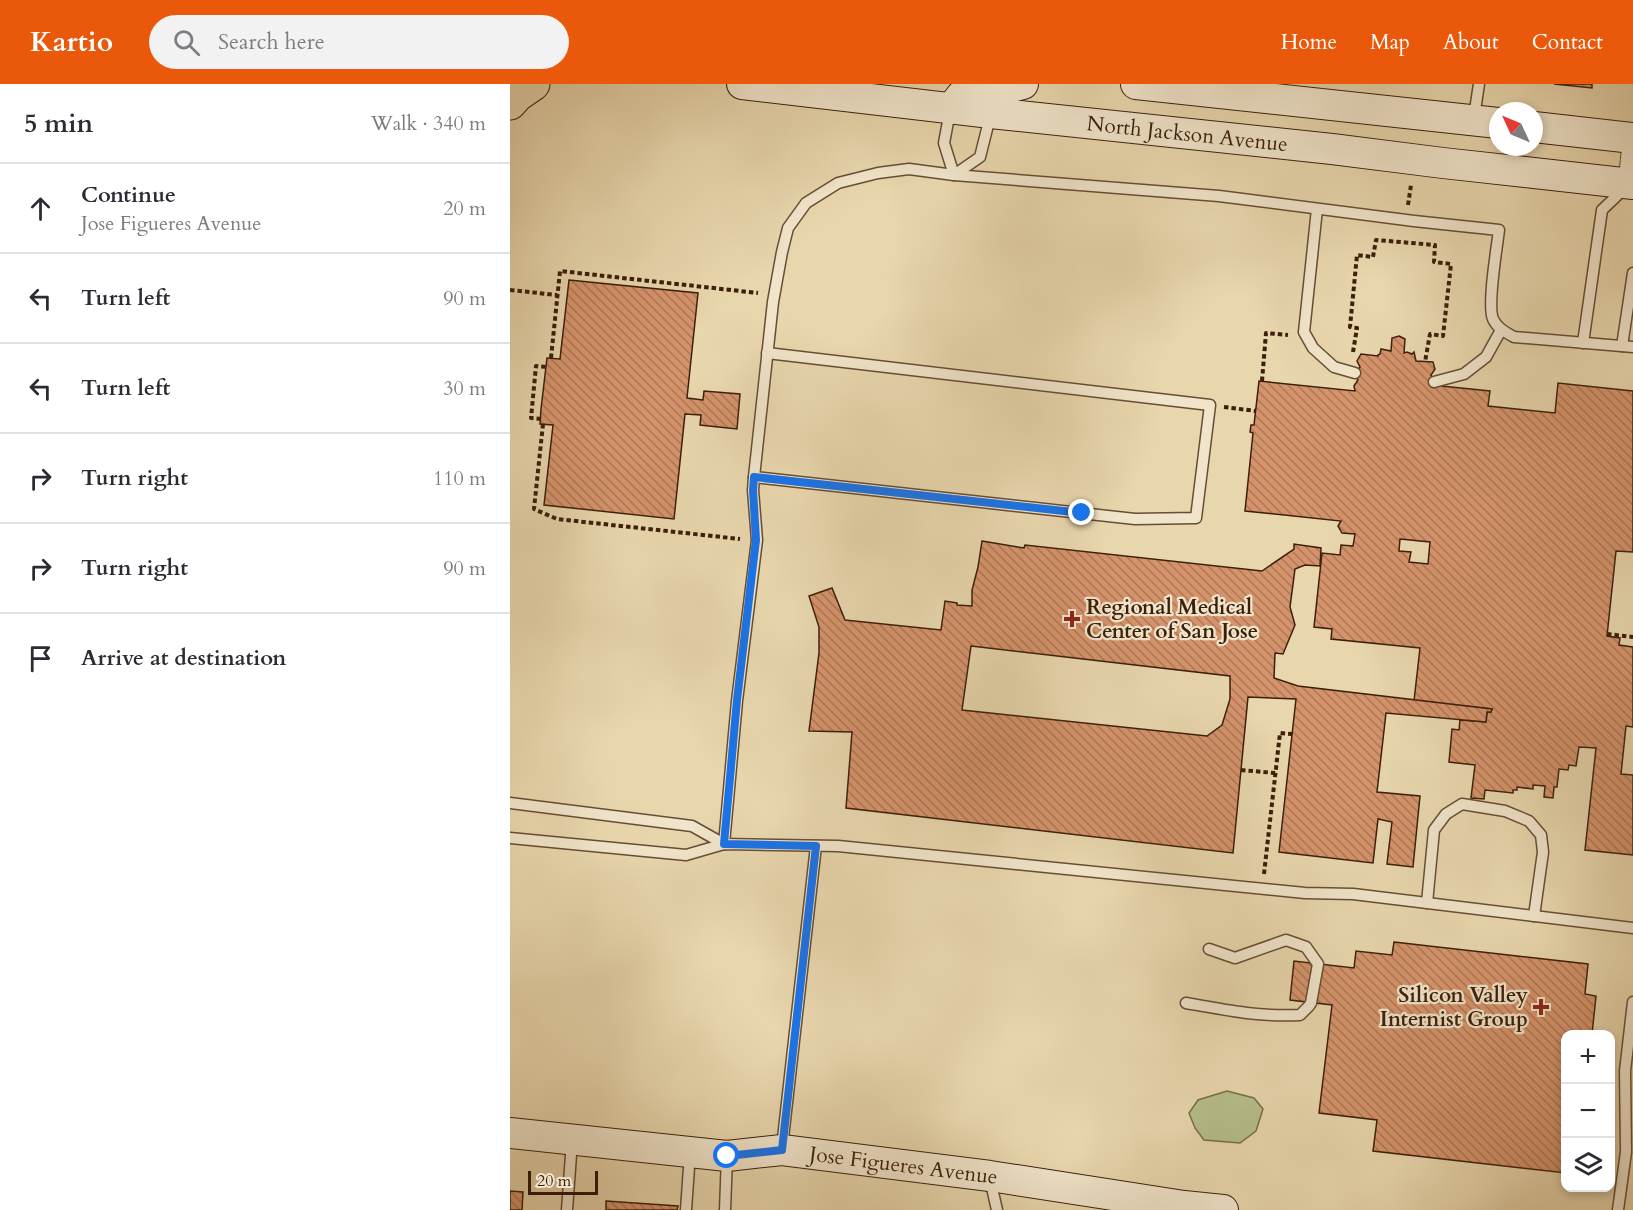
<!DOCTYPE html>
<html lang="en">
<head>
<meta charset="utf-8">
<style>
	body { margin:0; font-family:Cardo,serif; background:#f2f2f3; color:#2b2b33 }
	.controls { position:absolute; right:18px; bottom:18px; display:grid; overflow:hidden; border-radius:12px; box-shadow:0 3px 9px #0003 }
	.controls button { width:54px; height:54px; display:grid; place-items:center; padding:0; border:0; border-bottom:2px solid #e1e1e2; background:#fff; color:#2b2b33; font:30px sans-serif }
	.compass { position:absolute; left:979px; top:18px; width:54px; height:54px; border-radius:50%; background:#fff; box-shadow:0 3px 9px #0003; rotate:314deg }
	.scale { position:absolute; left:18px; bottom:15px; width:70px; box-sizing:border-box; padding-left:6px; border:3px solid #3c1f0a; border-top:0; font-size:16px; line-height:21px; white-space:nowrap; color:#3c1f0a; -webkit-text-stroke:4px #f0e4ca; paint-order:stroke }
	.stop { position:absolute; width:18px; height:18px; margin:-14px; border:4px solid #1a73e8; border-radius:50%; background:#fff }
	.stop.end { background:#1a73e8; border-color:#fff; box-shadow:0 2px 6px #0008 }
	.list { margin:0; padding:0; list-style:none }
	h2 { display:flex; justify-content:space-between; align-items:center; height:78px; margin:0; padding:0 24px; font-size:26px }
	h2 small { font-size:20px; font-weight:400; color:#7c7c81 }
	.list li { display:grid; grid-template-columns:39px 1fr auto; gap:18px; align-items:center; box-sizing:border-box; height:90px; padding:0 24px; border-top:2px solid #e1e1e2 }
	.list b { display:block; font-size:22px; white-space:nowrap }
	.list p { margin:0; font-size:20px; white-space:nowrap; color:#7c7c81 }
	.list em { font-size:20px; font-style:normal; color:#7c7c81 }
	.icon { flex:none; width:33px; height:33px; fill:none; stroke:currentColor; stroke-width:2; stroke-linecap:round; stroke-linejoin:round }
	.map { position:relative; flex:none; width:1123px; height:1126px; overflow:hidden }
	header { display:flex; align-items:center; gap:36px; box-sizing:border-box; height:84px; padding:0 30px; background:#ea580c; color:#fff }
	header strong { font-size:28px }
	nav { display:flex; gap:33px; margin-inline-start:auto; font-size:21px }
	.search { width:420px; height:54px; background:#f2f2f3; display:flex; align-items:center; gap:15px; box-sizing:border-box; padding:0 21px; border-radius:33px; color:#7c7c81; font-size:22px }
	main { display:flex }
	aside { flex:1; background:#fff }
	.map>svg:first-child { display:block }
	.green { fill:#b5be8a; stroke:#786e4a; stroke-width:1.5 }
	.building { fill:url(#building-back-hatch); stroke:#3c1f0a; stroke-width:1.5; fill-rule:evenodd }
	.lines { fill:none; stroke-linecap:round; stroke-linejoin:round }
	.lane-casing { stroke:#674d33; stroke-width:13 }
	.street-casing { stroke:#674d33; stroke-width:23 }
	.secondary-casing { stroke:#3c1f0a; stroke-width:32 }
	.primary-casing { stroke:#3c1f0a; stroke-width:35 }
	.path { stroke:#3c1f0a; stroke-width:4; stroke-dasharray:4.5 3; stroke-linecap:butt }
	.lane { stroke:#f0e4ca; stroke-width:10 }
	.street { stroke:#f0e4ca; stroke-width:21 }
	.secondary { stroke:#f0e4ca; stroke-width:30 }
	.primary { stroke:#e8d6ad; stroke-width:33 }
	.route { stroke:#1a73e8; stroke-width:8 }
	.poi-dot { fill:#8f2418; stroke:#f0e4ca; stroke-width:2 }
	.labels { text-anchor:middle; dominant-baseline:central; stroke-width:4.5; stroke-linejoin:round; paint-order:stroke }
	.street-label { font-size:21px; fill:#3c1f0a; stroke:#f0e4ca }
	.poi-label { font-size:21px; font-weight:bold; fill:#3c1f0a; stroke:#f0e4ca; text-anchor:start }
</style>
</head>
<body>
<header>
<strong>Kartio</strong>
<div class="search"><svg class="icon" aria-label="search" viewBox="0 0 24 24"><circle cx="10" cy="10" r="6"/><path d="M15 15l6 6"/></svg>Search here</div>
<nav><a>Home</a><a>Map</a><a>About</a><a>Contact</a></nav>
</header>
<main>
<aside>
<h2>5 min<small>Walk · 340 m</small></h2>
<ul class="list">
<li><svg class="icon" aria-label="ahead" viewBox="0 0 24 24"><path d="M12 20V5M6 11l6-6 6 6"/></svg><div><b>Continue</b><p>Jose Figueres Avenue</p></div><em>20 m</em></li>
<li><svg class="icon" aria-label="left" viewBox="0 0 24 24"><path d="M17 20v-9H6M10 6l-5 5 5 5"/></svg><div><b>Turn left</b></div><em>90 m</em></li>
<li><svg class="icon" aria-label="left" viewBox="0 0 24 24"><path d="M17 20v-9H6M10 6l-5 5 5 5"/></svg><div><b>Turn left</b></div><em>30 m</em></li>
<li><svg class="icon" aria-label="right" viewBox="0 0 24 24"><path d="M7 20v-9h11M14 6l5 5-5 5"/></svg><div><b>Turn right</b></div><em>110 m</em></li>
<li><svg class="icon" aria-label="right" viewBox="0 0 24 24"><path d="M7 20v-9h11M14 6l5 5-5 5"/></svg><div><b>Turn right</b></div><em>90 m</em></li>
<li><svg class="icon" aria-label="arrive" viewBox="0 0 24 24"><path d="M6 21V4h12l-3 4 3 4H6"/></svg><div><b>Arrive at destination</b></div></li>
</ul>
</aside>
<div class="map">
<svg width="1123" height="1126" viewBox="0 0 1123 1126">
	<defs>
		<pattern id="building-back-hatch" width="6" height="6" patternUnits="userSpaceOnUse" patternTransform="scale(1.5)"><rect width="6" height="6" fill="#d5936b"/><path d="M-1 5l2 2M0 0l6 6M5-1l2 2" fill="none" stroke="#ae7756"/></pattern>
	</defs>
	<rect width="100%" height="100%" fill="#e8d6ad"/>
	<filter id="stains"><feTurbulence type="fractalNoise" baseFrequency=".00333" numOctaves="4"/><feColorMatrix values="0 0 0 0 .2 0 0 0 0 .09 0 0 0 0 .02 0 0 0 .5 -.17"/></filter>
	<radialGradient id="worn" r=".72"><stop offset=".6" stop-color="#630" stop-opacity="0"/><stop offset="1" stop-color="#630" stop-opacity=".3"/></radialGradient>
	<path class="green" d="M717 1007 744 1014 753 1025 746 1047 730 1059 694 1056 685 1044 679 1029 688 1016Z"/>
	<g class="building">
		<path d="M1044 0H1082V4Z"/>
		<path d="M59 196 188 209 177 314 193 316 194 307 230 310 227 345 190 341 191 331 175 330 164 435 34 421 43 341 30 340 31 325 37 274 50 275Z"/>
		<path d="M889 252 895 255 894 269 897 268 902 270 904 268 906 277 923 278 925 285 921 291 924 298 921 301 980 307 978 322 1045 329 1048 299 1123 307V468L1106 467 1097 552 1110 554 1109 561 1123 563V643L1116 642 1111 690 1123 691V771L1075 766 1086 664 1069 663 1066 682 1059 681 1058 686 1049 685 1047 703H1044L1043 714 1034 713 1035 702 1023 701V705L1007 703V706H1003V709L975 706 974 715 961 714 965 681 939 678 942 645 949 646 950 636 976 638 977 628H981L982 625 904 617 910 564 821 555 822 545 804 543 812 469 830 471 831 461 843 462 845 450 832 449 828 442 831 437 735 427 743 349 740 348 741 341H744L749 297 845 307 844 302 848 296 845 289 850 283 847 277 851 270 868 272V271L870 270 871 265 881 267 882 254ZM890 455 920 458 918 480 899 478 901 468 889 467Z"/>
		<path d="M472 457 514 464 515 461 752 487 784 465V460L811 464 810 482 795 481 785 485 780 523 785 541 773 570 765 569 764 594 788 602 982 625 981 628H977L976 638 876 629 867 708 910 712 903 783 877 780 882 738 868 735 863 779 769 768 786 615 738 613 723 769 336 724 342 648 299 647 309 569V543L299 512 322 504 335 536 431 546 435 517 447 519V521L462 522V506L468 483ZM461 562 720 592V615L712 641 697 652 452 626Z"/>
		<path d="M884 858 1078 880 1075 910 1086 912 1082 950H1056V1089L863 1067 867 1036 809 1029 822 921 780 916 784 877 844 884 846 867 882 871Z"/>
		<path d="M0 1107 13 1108 12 1126H0Z"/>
		<path d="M96 1117 168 1122 167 1126H96Z"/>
	</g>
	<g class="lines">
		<defs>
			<g id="lane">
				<path d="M440 27 434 59 444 91 470 73 481 29"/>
				<path d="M964 33 969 0"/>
				<path d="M807 125 794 248 803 264 824 283 845 289"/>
				<path d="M1073 259 1092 126 1114 105"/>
				<path d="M1112 262 1123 189"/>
				<path d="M924 298 954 290 976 273 991 246"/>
				<path d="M244 393 625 435 686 434 700 321 257 269"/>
				<path d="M0 719 182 742 214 760"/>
				<path d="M0 754 176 771 214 760 328 762 795 809 843 810 1123 844"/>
				<path d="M214 760 227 617 247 456 243 406 244 393 263 218 272 168 278 144 296 119 328 99 368 89 399 85 444 91 709 112 904 137 989 146C987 163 977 221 983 235 987 244 995 248 1004 253L1123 263"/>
				<path d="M917 819 924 746 936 730 952 720 995 727 1019 737 1031 751 1033 768 1024 832"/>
				<path d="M676 919C715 926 749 933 790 931L799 922 801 919 808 880 796 863 776 856 725 874 699 865"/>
				<path d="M272 1063 306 762"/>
				<path d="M480 1095 487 1126"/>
				<path d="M57 1126 62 1057"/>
				<path d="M176 1126 180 1069"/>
				<path d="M215 1126 217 1072"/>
				<path d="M1108 1126 1116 1068 1115 987 1123 918"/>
			</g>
			<path id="street" d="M1119 100 1123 59"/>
			<g id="secondary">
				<path id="s1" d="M232 0 481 29 822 65 933 79 1123 100"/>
				<path d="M626 0 988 39"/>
				<path d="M441 25 451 12 462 6 485 7 513 0"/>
				<path d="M1024 43 1123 54"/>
				<path id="s2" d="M0 1049 217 1072 272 1066 480 1092 674 1122 713 1126"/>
			</g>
			<path id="primary" d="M0 19 7 11 23 0"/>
		</defs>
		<use href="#lane" class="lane-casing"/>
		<use href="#street" class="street-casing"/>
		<use href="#secondary" class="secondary-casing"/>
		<use href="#primary" class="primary-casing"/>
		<g class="path">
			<path d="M898 121 901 101"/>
			<path d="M0 206 47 211"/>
			<path d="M843 268 847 244 840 243 847 171 863 173 866 156 925 161 924 178 941 180 933 252 920 250 915 278"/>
			<path d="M41 274 50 187 248 209"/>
			<path d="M752 297 756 249 778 251"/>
			<path d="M714 323 746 327"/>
			<path d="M31 335 21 334 26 282 37 283"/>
			<path d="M33 340 24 425 47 435 230 455"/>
			<path d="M1097 550 1123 553"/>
			<path d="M731 686 765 689"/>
			<path d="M754 790 770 649 782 650"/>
		</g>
		<use href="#lane" class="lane"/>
		<use href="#street" class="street"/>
		<use href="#secondary" class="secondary"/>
		<use href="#primary" class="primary"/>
	</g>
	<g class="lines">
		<path class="route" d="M217 1072 272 1066 306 762 214 760 227 616 246 456 243 406 244 393 572 429"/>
	</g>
	<g class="poi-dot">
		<path d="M559 526h6v6h6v6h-6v6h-6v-6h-6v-6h6z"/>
		<path d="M1028 914h6v6h6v6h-6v6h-6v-6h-6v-6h6z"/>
	</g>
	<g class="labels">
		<g class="street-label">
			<text stroke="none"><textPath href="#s1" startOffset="448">North Jackson Avenue</textPath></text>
			<text stroke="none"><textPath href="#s2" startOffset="396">Jose Figueres Avenue</textPath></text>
		</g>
		<g class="poi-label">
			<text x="576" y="523">Regional Medical<tspan x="576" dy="24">Center of San Jose</tspan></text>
			<text x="1018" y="911" text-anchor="end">Silicon Valley<tspan x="1018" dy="24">Internist Group</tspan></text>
		</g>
	</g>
	<rect width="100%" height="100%" filter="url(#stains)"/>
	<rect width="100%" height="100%" fill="url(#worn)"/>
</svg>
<div class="controls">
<button>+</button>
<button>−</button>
<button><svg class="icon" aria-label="layers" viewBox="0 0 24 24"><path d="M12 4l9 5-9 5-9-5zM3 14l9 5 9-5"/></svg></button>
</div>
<svg class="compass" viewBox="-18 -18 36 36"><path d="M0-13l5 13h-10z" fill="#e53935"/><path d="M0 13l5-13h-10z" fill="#7c7c81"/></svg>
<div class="scale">20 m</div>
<div class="stop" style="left:217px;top:1072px"></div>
<div class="stop end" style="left:572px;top:429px"></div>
</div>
</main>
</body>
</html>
